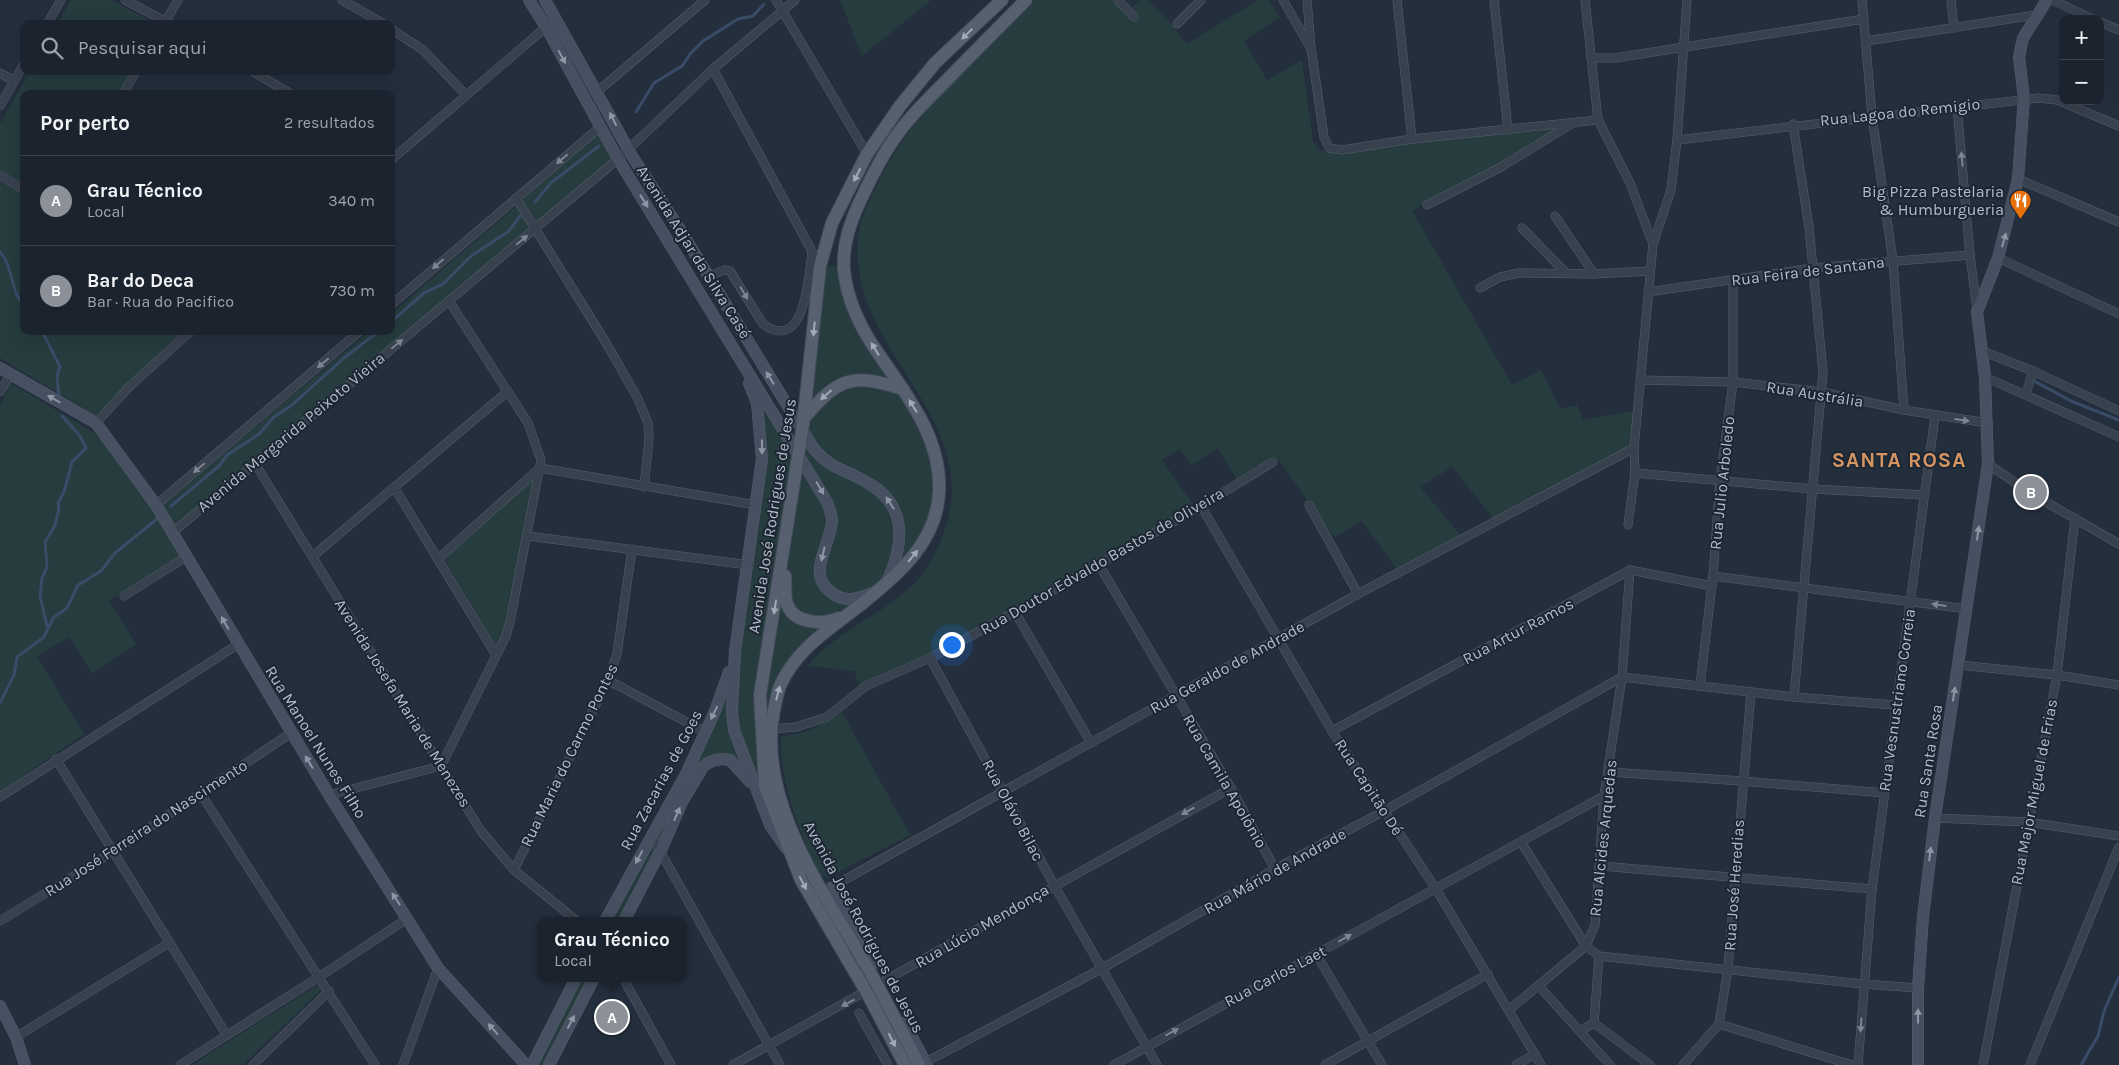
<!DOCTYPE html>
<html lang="pt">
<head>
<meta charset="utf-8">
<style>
	body { margin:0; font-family:Karla,sans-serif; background:#242b36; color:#f1f3f6 }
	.controls { position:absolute; right:15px; top:15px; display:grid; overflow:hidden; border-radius:10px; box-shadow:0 5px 20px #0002 }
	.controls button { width:45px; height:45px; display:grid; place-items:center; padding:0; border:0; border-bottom:1px solid #39404a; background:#1b232e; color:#f1f3f6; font:25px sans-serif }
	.you { position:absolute; left:951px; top:644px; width:18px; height:18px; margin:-12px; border:4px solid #fff; border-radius:50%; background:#1a73e8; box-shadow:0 0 0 8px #1a73e833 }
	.badge { display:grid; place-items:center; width:32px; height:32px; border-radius:50%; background:#8c9099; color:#fff; font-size:16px; font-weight:700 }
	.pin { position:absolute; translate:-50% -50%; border:2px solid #fff; box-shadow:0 1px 5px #0006 }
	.popup { position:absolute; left:537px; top:917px; width:150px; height:65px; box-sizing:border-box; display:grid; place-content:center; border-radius:10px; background:#1b232e; filter:drop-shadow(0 1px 4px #0005); font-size:16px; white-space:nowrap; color:#a0a4aa }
	.popup b { font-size:19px; color:#f1f3f6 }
	.popup::after { content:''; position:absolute; left:50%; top:100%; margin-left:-10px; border:10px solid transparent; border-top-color:#1b232e }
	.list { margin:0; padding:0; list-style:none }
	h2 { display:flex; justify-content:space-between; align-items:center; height:65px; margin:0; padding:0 20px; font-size:21px }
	h2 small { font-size:16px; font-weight:400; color:#a0a4aa }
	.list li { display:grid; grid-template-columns:32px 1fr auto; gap:15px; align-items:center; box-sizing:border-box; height:90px; padding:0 20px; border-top:1px solid #39404a }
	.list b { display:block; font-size:19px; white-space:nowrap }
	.list p { margin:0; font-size:16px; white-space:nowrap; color:#a0a4aa }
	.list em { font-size:16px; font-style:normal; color:#a0a4aa }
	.icon { flex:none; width:28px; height:28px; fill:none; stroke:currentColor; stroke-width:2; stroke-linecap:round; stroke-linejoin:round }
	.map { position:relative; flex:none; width:2119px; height:1065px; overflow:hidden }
	.search { position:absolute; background:#1b232e; box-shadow:0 5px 20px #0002; left:20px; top:20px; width:375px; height:55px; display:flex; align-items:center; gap:12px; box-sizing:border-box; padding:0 18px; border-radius:10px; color:#a0a4aa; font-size:19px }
	.panel { position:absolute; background:#1b232e; box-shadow:0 5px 20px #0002; left:20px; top:90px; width:375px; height:245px; border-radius:10px }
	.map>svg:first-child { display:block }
	.green { fill:#263c3f }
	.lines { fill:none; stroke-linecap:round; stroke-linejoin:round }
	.stream { stroke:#394c67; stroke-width:3 }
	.street-casing { stroke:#565f6c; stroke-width:9 }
	.secondary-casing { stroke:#565f6c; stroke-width:12 }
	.primary-casing { stroke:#414a57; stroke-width:14 }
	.street { stroke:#38414e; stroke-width:8 }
	.secondary { stroke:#465061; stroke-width:11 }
	.primary { stroke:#56606e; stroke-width:12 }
	.primary-bridge-casing { stroke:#414a57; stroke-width:14; stroke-linecap:butt }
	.primary-bridge { stroke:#56606e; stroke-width:12 }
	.oneway { fill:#a1aab7 }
	.oneway2 { fill:#8e96a5 }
	.oneway3 { fill:#7c8592 }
	.labels { text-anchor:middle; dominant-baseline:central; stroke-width:4; stroke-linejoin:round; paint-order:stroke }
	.street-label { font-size:16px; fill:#b4bcc9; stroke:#1d2633 }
	.poi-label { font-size:16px; fill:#b4bcc9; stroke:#1d2633; text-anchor:end }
	.district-label { font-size:21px; font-weight:bold; letter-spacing:1px; fill:#d59563; stroke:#1d2633 }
</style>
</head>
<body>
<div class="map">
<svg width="2119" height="1065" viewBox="0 0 2119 1065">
	<rect width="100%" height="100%" fill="#242f3e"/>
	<g class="green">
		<path d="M71 0H111L156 24H57Z"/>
		<path d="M840 0H931L862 56Z"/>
		<path d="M1035 0H1113L1125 14 1140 0H1147L1170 22 1187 44 1258 0H1269L1280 17 1244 41 1267 80 1302 60 1313 142 1319 150 1330 152 1564 125 1498 165 1425 202 1413 212 1512 385 1541 370 1560 409 1577 405 1583 420 1635 410 1632 447 1494 519 1452 467 1420 487 1461 536 1397 569 1362 521 1334 537 1278 459 1238 481 1218 449 1191 465 1179 449 1162 460 1194 506C1083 568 975 634 860 687L854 671 808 666C840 624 901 611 929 564 1012 423 840 360 859 231 861 217 869 202 875 189 911 111 974 59 1035 0Z"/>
		<path d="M30 71H132L119 94H24V185L0 170V124Z"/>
		<path d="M599 133 614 159 537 222 522 198Z"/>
		<path d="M0 180 24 195V331H185L96 416 0 358Z"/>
		<path d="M516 206 532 227 174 526 161 505 370 331H391V314Z"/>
		<path d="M820 266 844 267 848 289 903 389 938 469 926 541 880 589 819 636 779 687 759 796 733 769 724 763 704 768 624 921H605L686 774 735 651 757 501V403L799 457Z"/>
		<path d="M11 383 104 439 153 507 182 555 109 601 136 644 92 674 70 637 37 656 84 734 0 792V406Z"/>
		<path d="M536 475 503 635 496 647 444 559Z"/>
		<path d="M842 712 910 835 827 878 820 875C799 831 780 786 781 736 805 735 822 725 842 712Z"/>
		<path d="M576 978H594L549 1065H532Z"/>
		<path d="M317 985 322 989 243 1065H192Z"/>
	</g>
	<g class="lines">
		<g class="stream">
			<path d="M636 112 654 83 682 66 691 53 703 41 738 19 753 16 764 4"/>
			<path d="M535 202 552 182 599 146"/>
			<path d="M0 252C14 268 10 292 24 305"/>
			<path d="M391 322 424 293 443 284 471 256 509 231 520 216"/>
			<path d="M42 331 60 367 57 376 59 397"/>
			<path d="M2036 382 2071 401 2119 420"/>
			<path d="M171 506 219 466 227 455 259 434 274 417 292 405 344 358 379 331"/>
			<path d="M47 626 40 596 42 578 47 567 45 542 55 525 59 509 58 503 64 492 72 462 86 448 80 436 62 416"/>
			<path d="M0 703 14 675 17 657 44 637 53 618 67 608 78 585 101 571 115 553 157 519"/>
			<path d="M2081 1065 2098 1036 2104 1011 2119 977"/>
		</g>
		<defs>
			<g id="street">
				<path d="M125 0 170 24"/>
				<path d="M342 0 384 24"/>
				<path d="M776 0 867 154"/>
				<path d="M795 0 713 69 820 266"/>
				<path d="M1118 0 1134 17"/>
				<path d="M1283 0 1310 47"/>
				<path d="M1307 0 1311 48 1324 137 1329 148 1342 150 1412 139 1598 120"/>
				<path d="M1397 0 1412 139"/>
				<path d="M1494 0 1508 130"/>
				<path d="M1585 0 1598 120 1630 183 1653 244"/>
				<path d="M1862 0 1872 116 1893 261 1904 410"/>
				<path d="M1951 0 1954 28"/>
				<path d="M2052 0 2093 19"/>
				<path d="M2100 22 2119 30"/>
				<path d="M47 24 61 0"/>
				<path d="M164 24 178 0"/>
				<path d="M1177 24 1201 0"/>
				<path d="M391 29 423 50 466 95"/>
				<path d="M1866 41 2036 15"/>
				<path d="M1591 58H1615L1864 19"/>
				<path d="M252 71 291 94"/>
				<path d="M0 73 14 81"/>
				<path d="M598 91 705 0"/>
				<path d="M123 94 136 71"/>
				<path d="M0 106 24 64"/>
				<path d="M1957 106 1970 255 1977 310"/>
				<path d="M1793 124 1809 227 1823 372 1794 697"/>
				<path d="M1677 140 2039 98 2057 100 2119 126"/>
				<path d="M391 160 546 27"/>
				<path d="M0 175 24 190"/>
				<path d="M2018 179 2119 222"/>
				<path d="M516 198 605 341 637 397 648 423 649 439 644 487"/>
				<path d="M1427 205 1501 167 1573 123"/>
				<path d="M1555 216 1594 274"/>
				<path d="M1522 228 1566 273"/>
				<path d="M1998 258 2119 314"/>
				<path d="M708 277 724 270 730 271 763 324C805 355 809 275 812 252"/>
				<path d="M1480 288 1500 277 1519 273 1594 274 1650 271"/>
				<path d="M1648 292 1813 268 1970 255"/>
				<path d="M391 305 599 128"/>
				<path d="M1982 351 2033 371 2119 411"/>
				<path d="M1985 377 2119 437"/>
				<path d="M1640 380 1733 382 1822 392 1904 410 1988 423"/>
				<path d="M0 392 11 374"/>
				<path d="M2026 394 2033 371"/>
				<path d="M96 423 129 387 191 331"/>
				<path d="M254 462 481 831 514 870 577 921"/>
				<path d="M1988 464 2032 494 2119 544"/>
				<path d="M1635 473 1813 489 1925 495"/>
				<path d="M394 487 496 655"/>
				<path d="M156 505 360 331"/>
				<path d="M1309 505 1358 594"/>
				<path d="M1201 506 1332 731 1436 889 1541 1065"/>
				<path d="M1628 525 1635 473 1634 448 1653 244 1671 190 1677 140 1687 0"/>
				<path d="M172 533 618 159 713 69"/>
				<path d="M528 536 749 565"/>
				<path d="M313 556 507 392"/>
				<path d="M439 558 540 468 756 505"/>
				<path d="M1098 563 1231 788 1275 869"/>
				<path d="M1713 576 1967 609"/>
				<path d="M124 596 186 557"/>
				<path d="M1015 612 1091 743"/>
				<path d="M930 658 1054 885 1157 1065"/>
				<path d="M1959 665 2057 675 2119 685"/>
				<path d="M608 680 705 732"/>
				<path d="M1700 686 1713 576 1720 481 1733 382V280"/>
				<path d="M771 729 796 727 827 717 866 686 930 658 1015 612 1201 506 1273 462"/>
				<path d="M1332 731 1630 570 1712 586"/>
				<path d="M56 759 226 1034"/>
				<path d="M1609 772 1742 781 1885 793"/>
				<path d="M201 794 375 1065"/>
				<path d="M329 795 441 766 506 636 510 622 541 460 528 423 449 301"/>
				<path d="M0 797 237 645"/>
				<path d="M1935 818 2028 822 2119 836"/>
				<path d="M651 835 780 1065"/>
				<path d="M1521 842 1586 946 1599 956 1863 984 1918 988"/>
				<path d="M1601 866 1872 889"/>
				<path d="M514 870 608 680 617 654 632 549"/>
				<path d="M828 889 1358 594 1634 448"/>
				<path d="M0 921 113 852 291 733"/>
				<path d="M1316 954 1382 1065"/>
				<path d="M623 978 671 1065"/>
				<path d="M1539 986 1610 1065"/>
				<path d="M1510 1009 1586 946 1595 925 1604 796 1622 677 1630 570"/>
				<path d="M859 1013 888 1065"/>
				<path d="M1594 1023 1650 1065"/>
				<path d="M1719 1024 1852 1065"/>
				<path d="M1580 1031 1594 1023 1599 956"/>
				<path d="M16 1037 169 943"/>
				<path d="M926 1062 1101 969 1275 869 1384 811 1622 677 1794 697 1895 705"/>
				<path d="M180 1065 319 977 408 918"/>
				<path d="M253 1065 329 991"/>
				<path d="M403 1065 438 968"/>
				<path d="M733 1065 1231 788"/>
				<path d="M1114 1065 1604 796"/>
				<path d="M1325 1065 1488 974"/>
				<path d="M1516 1065 1535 1054"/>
				<path d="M1683 1065 1719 1024 1728 968 1751 692"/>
				<path d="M1858 1065 1872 889 1935 416"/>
				<path d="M1983 1065 2057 675 2075 518"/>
				<path d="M2030 1065 2119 847"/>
			</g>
			<g id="secondary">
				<path d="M529 0 546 27 618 159 827 502C829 508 832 515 832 521 831 545 805 574 832 593 846 603 856 599 872 593"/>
				<path d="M545 0 632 156 681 231 814 449C833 471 846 469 868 483 908 506 904 543 888 580"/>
				<path d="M0 368 96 423 156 505 329 795 438 968 526 1065"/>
				<path d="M749 383 757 403 762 459 735 651 732 711 734 730 770 825 786 848"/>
				<path d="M832 887 872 965"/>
				<path d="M605 921 686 774 715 711 729 672"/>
				<path d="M624 921 661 850 682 802 703 767C710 760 720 758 730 760L750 782"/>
				<path d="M0 1006 16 1037 25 1065"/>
				<path d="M904 1023 927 1065"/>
				<path d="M532 1065 576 978"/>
				<path d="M549 1065 594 978"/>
				<path d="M1918 1065V988L1923 917 1935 818 1988 464 1985 377 1977 312 1998 258 2018 179 2024 98 2019 57 2023 38 2047 0"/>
			</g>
			<g id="primary">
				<path d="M804 418C839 377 852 373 903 389"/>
				<path d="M803 424 820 266 832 223 867 154 900 106 935 63 1002 0"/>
				<path d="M792 495 760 695 765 786 801 880 867 993 905 1065"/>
				<path d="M785 576C786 585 784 595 787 604 794 624 823 625 839 618"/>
				<path d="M919 1065C902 1032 885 998 866 965 823 892 756 799 774 710 776 702 777 693 780 686 796 648 833 627 864 602 900 573 937 541 939 492 942 439 908 397 880 356 862 331 847 301 844 270 842 244 851 220 862 197 871 178 880 159 892 142 907 119 927 100 946 81 973 53 999 27 1026 0"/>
			</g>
		</defs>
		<use href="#street" class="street-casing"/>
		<use href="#secondary" class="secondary-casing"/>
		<use href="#primary" class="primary-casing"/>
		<use href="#street" class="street"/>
		<use href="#secondary" class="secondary"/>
		<use href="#primary" class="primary"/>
		<defs>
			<path id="primary-bridge" d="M792 495 803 424"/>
		</defs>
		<use href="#primary-bridge" class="primary-bridge-casing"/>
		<use href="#primary-bridge" class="primary-bridge"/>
	</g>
	<defs><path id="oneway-solid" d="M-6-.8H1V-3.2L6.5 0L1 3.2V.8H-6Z" transform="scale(1.25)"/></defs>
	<g class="oneway">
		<use href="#oneway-solid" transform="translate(967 34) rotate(136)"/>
		<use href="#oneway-solid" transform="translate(857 175) rotate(117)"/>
		<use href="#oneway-solid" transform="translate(814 329) rotate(96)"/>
		<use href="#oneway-solid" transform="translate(875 349) rotate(-122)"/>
		<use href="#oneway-solid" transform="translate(826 395) rotate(139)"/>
		<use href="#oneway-solid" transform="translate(913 406) rotate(-122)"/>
		<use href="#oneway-solid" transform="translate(913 556) rotate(-50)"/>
		<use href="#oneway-solid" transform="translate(775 607) rotate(99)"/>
		<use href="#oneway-solid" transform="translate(778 693) rotate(-75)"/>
		<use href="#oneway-solid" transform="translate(803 883) rotate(62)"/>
		<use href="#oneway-solid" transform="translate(892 1040) rotate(63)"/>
	</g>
	<g class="oneway2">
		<use href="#oneway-solid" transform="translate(562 57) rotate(62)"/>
		<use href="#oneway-solid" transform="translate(613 119) rotate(-117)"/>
		<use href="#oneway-solid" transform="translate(644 201) rotate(58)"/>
		<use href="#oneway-solid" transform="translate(2004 240) rotate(-74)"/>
		<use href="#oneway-solid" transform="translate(770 378) rotate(-122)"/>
		<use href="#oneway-solid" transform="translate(54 399) rotate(-150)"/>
		<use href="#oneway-solid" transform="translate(762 447) rotate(89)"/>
		<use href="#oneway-solid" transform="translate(820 488) rotate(60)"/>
		<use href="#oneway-solid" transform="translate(890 503) rotate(-123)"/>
		<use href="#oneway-solid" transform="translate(1978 533) rotate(-82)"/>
		<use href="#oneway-solid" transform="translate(823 554) rotate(103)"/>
		<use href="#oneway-solid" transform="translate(225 623) rotate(-120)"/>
		<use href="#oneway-solid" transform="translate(1954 694) rotate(-81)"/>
		<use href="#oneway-solid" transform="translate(714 713) rotate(116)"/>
		<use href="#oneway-solid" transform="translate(309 762) rotate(-121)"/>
		<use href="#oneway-solid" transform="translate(677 814) rotate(-66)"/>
		<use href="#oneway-solid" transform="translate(1930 854) rotate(-83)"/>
		<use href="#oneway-solid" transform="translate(639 857) rotate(118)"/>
		<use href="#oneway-solid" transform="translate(396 899) rotate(-123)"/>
		<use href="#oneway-solid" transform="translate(1918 1016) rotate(-90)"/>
		<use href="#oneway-solid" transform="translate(571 1022) rotate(-62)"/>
		<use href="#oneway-solid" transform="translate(493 1029) rotate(-132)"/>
	</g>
	<g class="oneway3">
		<use href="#oneway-solid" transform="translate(562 159) rotate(140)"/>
		<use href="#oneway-solid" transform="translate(1962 159) rotate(-95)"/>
		<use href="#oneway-solid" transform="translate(522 240) rotate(-40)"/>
		<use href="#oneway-solid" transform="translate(438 264) rotate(139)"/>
		<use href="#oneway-solid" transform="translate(744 293) rotate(59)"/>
		<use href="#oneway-solid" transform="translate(397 344) rotate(-40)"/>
		<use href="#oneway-solid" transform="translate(323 363) rotate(140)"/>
		<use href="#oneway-solid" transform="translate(1962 420) rotate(8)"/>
		<use href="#oneway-solid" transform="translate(199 468) rotate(140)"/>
		<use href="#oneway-solid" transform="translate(1939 605) rotate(-172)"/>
		<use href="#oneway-solid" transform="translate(1188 811) rotate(151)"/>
		<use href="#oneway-solid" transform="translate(1345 938) rotate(-29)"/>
		<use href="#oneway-solid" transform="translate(848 1003) rotate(152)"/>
		<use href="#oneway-solid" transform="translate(1861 1025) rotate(94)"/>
		<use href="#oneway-solid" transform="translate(1172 1032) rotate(-28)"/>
	</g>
	<defs>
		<symbol id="restaurant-pin" viewBox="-11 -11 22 30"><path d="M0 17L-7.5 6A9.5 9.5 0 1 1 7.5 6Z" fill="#e8710a" stroke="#1d2633"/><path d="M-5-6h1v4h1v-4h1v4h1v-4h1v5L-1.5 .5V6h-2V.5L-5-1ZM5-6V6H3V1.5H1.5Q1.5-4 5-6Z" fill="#fff"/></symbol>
	</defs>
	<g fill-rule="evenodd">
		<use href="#restaurant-pin" x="2008" y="188" width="25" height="34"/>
	</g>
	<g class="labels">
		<g class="street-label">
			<text transform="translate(1900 112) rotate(-6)">Rua Lagoa do Remigio</text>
			<text transform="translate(694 252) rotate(58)">Avenida Adjar da Silva Casé</text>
			<text transform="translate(1808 271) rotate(-7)">Rua Feira de Santana</text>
			<text transform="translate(1815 394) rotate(9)">Rua Austrália</text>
			<text transform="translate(291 432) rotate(-40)">Avenida Margarida Peixoto Vieira</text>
			<text transform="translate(1722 483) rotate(-84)">Rua Julio Arboledo</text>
			<text transform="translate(772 516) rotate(-81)">Avenida José Rodrigues de Jesus</text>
			<text transform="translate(1102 561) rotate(-30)">Rua Doutor Edvaldo Bastos de Oliveira</text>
			<text transform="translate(1518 631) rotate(-28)">Rua Artur Ramos</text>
			<text transform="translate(1227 667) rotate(-29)">Rua Geraldo de Andrade</text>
			<text transform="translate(1897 700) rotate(-82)">Rua Vesnustriano Correia</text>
			<text transform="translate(403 703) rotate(58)">Avenida Josefa Maria de Menezes</text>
			<text transform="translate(316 742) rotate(58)">Rua Manoel Nunes Filho</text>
			<text transform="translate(569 755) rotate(-64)">Rua Maria do Carmo Pontes</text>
			<text transform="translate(1928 761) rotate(-81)">Rua Santa Rosa</text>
			<text transform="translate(661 780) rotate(-62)">Rua Zacarias de Goes</text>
			<text transform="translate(1225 781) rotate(60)">Rua Camila Apolônio</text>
			<text transform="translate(1369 787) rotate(57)">Rua Capitão Dé</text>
			<text transform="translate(2034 792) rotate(-79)">Rua Major Miguel de Frias</text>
			<text transform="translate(1013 810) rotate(62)">Rua Olávo Bilac</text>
			<text transform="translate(146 828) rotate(-33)">Rua José Ferreira do Nascimento</text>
			<text transform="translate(1603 838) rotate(-84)">Rua Alcides Arquedas</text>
			<text transform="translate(1275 871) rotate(-29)">Rua Mário de Andrade</text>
			<text transform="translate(1734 885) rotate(-86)">Rua José Heredias</text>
			<text transform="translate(982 926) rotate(-30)">Rua Lúcio Mendonça</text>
			<text transform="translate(864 927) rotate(62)">Avenida José Rodrigues de Jesus</text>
			<text transform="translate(1275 976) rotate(-28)">Rua Carlos Laet</text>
		</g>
		<g class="poi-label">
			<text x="2004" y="191">Big Pizza Pastelaria<tspan x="2004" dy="18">&amp; Humburgueria</tspan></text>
		</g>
		<g class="district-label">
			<text x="1899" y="460">SANTA ROSA</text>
		</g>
	</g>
</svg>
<div class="controls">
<button>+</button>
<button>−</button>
</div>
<div class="you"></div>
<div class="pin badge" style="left:612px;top:1017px">A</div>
<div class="popup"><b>Grau Técnico</b>Local</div>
<div class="pin badge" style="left:2031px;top:492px">B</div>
<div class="search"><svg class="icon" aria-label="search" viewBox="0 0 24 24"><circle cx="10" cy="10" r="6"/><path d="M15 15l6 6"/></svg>Pesquisar aqui</div>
<section class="panel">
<h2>Por perto<small>2 resultados</small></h2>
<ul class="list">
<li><span class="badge">A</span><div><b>Grau Técnico</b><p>Local</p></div><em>340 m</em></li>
<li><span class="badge">B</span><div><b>Bar do Deca</b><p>Bar · Rua do Pacifico</p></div><em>730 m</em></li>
</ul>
</section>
</div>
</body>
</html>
